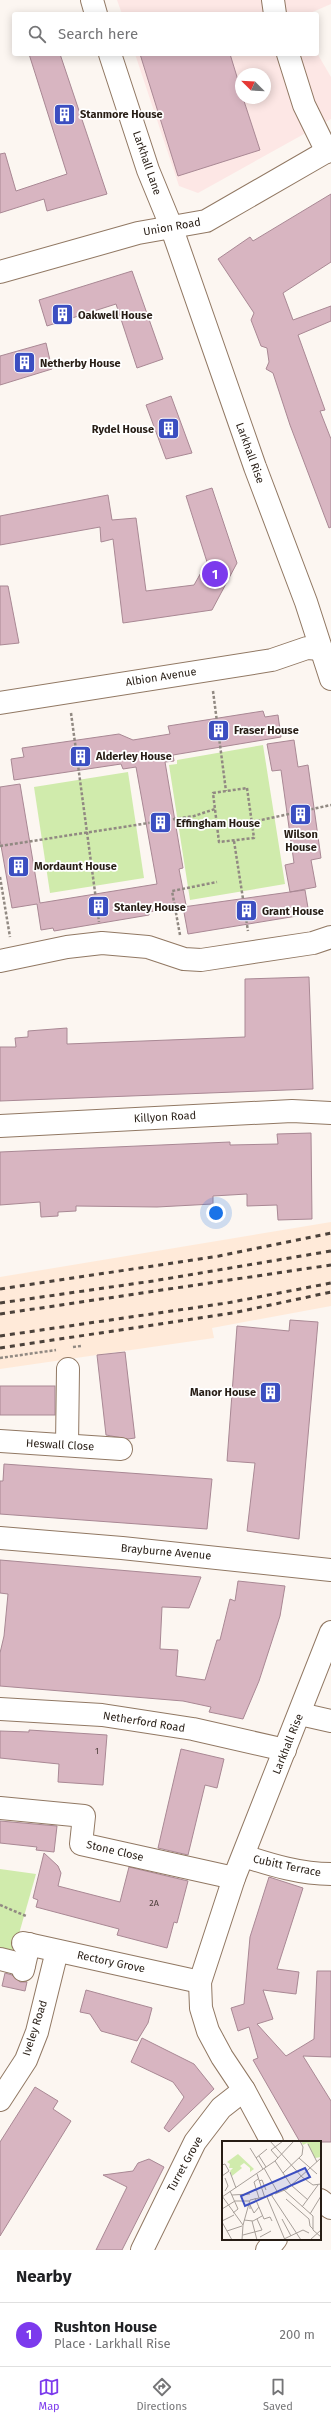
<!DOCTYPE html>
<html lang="en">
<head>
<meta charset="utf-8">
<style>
	body { margin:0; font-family:"Fira Sans",sans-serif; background:#f6f6f6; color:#202124 }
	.compass { position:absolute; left:235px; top:68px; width:36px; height:36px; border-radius:50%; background:#fff; box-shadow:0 2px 10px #0003; rotate:294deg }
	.you { position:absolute; left:216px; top:1213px; width:14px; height:14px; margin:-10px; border:3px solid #fff; border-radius:50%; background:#1a73e8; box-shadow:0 0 0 6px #1a73e833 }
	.badge { display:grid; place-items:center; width:26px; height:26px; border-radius:50%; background:#7c3aed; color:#fff; font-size:13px; font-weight:700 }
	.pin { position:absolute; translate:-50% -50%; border:2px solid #fff; box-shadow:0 1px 4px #0006 }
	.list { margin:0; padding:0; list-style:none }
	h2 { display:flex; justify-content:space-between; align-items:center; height:52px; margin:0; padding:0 16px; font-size:17px }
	h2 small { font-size:13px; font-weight:400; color:#757577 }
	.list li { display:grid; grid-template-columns:26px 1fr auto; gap:12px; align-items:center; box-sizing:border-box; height:64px; padding:0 16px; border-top:1px solid #e0e0e0 }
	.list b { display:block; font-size:15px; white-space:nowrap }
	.list p { margin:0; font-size:13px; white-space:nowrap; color:#757577 }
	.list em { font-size:13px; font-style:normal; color:#757577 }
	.icon { flex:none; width:22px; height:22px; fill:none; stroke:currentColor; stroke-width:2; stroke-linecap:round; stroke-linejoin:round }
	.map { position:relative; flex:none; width:331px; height:2250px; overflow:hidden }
	.search { position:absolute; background:#fff; box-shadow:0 2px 10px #0003; left:12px; right:12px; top:12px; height:44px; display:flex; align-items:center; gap:10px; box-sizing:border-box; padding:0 14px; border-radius:4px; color:#757577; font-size:15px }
	.sheet { height:116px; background:#fff }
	nav { display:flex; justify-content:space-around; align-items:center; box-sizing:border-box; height:56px; border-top:1px solid #e0e0e0; background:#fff; font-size:11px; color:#757577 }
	nav a { display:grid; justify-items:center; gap:2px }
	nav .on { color:#7c3aed }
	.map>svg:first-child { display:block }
	.built { fill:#ffead9 }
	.industrial { fill:#fde7e5; fill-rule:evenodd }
	.green { fill:#d0ebac }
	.building { fill:#d8b5c1; stroke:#a98894 }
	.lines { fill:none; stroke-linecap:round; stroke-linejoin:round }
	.minor-casing { stroke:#917863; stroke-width:24 }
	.path { stroke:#918982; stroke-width:2.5; stroke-dasharray:3 2; stroke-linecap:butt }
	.minor { stroke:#fff; stroke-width:22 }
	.rail { stroke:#4c423b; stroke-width:3; stroke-dasharray:5 5; stroke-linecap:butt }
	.labels { text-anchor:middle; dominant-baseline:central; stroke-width:3.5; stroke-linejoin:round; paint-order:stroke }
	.number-label { font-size:9px; fill:#534340 }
	.poi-label { font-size:11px; font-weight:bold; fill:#271d15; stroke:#fff; text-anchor:start }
	.street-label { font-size:11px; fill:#271d15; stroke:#fff }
	.inset-road { fill:none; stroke:#a79f99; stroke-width:1 }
	.view { fill:#3b4ec1; fill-opacity:0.15; stroke:#3b4ec1; stroke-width:2 }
	.inset-edge { fill:none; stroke:#271d15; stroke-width:2 }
</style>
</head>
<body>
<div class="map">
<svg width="331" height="2250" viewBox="0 0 331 2250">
	<rect width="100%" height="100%" fill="#fcf6f1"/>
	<path class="built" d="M331 1222V1306L212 1328 214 1338 0 1369V1277Z"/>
	<g class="industrial">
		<path d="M117 0H331V4L308 14H122Z"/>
		<path d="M317 53 331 77V119L198 193 179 186 135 54ZM241 74H265V98H241Z"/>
	</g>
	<g class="green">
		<path d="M263 745 285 884 190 900 169 765 177 764V760Z"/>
		<path d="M128 772 144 878 50 893 34 787Z"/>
		<path d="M0 1869 36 1874 9 1969 0 1967Z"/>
	</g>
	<g class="building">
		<path d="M29 54H60L107 194 47 211 44 199 0 213V154L5 153 16 191 67 174Z"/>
		<path d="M140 54H230L241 90V98H243L260 150 178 176Z"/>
		<path d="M331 194V262L283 293 293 320 331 306V321L298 335 325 410 320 411 331 439V527L329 528 290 425 273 373 266 369 269 362 267 348 261 346 251 320 254 313 218 259 250 237 253 241Z"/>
		<path d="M132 271 163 359 137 368 116 304 47 326 39 300Z"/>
		<path d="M46 343 52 369 0 385V356Z"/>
		<path d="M171 396 192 453 166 459 146 405Z"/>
		<path d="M212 488 237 563 212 610 123 623 113 539 101 542 100 527 0 545V516L108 495 112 520 136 518 146 591 194 585 207 562 186 496Z"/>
		<path d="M0 586H8L19 643 0 645Z"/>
		<path d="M263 711 265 717 278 715 281 737 173 755 174 761 165 762 183 868 179 869 186 905 149 912V915L54 931 53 928 41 930 37 904 12 908 0 840V787L20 784 40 903 157 884 136 767 123 769 121 764 14 780 11 759 24 757 22 748 119 734 133 740 170 734 168 726Z"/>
		<path d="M294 740 298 767 308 765 321 858 311 860 316 887 290 892 305 890 309 914 188 934 183 907 290 892 285 865 294 863 281 770 272 771 267 744Z"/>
		<path d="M309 977 313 1089 0 1101V1047H16L15 1038 28 1037V1031L67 1028V1044L245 1037V979Z"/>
		<path d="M311 1133 312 1219 278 1220 277 1205 247 1206V1194L213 1196V1204L157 1207 76 1206V1211L58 1212V1216L41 1217 40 1202 0 1205V1152L230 1142V1145L278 1144 277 1134Z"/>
		<path d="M290 1320 318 1322 299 1539 247 1531 255 1463 227 1461 237 1326 289 1331Z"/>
		<path d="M125 1352 135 1438 128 1439 106 1435 97 1355Z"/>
		<rect x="0" y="1386" width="55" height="29"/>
		<path d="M4 1464 212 1479 207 1529 0 1514V1481H3Z"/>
		<path d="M0 1560 201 1577 189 1608 162 1607 160 1649 178 1650 176 1676 205 1680 217 1640H220L230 1599 235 1601 238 1581 285 1586 280 1616 259 1681 243 1719 209 1712 211 1707 183 1701 0 1686V1653L4 1636 8 1594 0 1593Z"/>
		<path d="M29 1730 107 1735 103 1785 58 1782 59 1764 0 1758V1731L29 1732Z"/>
		<path d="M181 1749 224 1759 217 1788 205 1785 188 1855 158 1848Z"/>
		<path d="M0 1821 57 1826 54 1852 36 1850 37 1847 0 1843Z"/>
		<path d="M44 1853 58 1866 61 1873 58 1886 120 1902 129 1867 188 1881 177 1923 174 1922 167 1948 117 1935 119 1929 36 1907 38 1900 33 1898Z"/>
		<path d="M269 1877 303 1888 277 1969 299 1972 296 1994 263 1990 273 2019 257 2024 286 2056 314 2039 317 1971H331V2057L303 2056 331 2101V2142H300L253 2060 258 2058 249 2027 238 2031 231 2008 244 2004 250 1937Z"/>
		<path d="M5 1973 12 1975 20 1982H27L25 1991 2 1986Z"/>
		<path d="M86 1990 152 2008 148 2023 137 2041 101 2031 90 2014 80 2012Z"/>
		<path d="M142 2038 194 2064 214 2089 169 2132 164 2128 184 2097 173 2082 131 2062Z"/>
		<path d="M35 2087 58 2101 53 2109 71 2121 0 2236V2142Z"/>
		<path d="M149 2159 164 2167 122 2250H96L127 2187 103 2175 133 2171 138 2163Z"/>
	</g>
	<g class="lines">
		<defs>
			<g id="minor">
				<path d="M92 0 96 14"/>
				<path d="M273 0 275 14"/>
				<path d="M110 54 148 170 171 226 255 467 306 602 331 679"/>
				<path d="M288 54 304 105 327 152"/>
				<path d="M0 272 138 233 206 221 331 149"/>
				<path d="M0 703 272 660 307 648 321 649"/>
				<path d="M0 961 67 947 102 943 148 947 184 959 201 960 313 943 331 937"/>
				<path d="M0 1126 292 1111 331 1113"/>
				<path d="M0 1441 121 1449"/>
				<path d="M67 1445 68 1369"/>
				<path d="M0 1538 122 1548 331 1570"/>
				<path d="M0 1709 102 1715 193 1729 285 1750"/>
				<path d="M300 1714 331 1721"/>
				<path d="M0 1808 84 1816 81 1844 234 1878"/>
				<path d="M244 1856C271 1865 301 1874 331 1874"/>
				<path d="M23 1943 200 1982"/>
				<path d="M0 1959 24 1965"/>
				<path d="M23 1970 29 1944"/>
				<path d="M0 2100 26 2060 37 2032 57 1951"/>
				<path d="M272 2142 244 2090 222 2057 208 2031 201 2008 200 1982 234 1878 331 1632"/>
				<path d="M320 2200 331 2208"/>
				<path d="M142 2250 195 2142 221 2108 244 2090"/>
				<path d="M267 2250 276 2239"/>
			</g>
		</defs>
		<use href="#minor" class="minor-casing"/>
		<g class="path">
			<path d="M213 691 226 791"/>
			<path d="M71 713 99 922"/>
			<path d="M247 788 254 838 219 842 213 793Z"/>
			<path d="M252 822 331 805"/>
			<path d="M234 841 248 931"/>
			<path d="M0 846 194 816 215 809"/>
			<path d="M0 877 10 937"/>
			<path d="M180 935 172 891 217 882"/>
			<path d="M73 1347 81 1346"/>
			<path d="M0 1358 56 1350"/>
			<path d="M0 1905 26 1916"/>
		</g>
		<use href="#minor" class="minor"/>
		<g class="rail">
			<path d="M0 1289 219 1256 331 1233"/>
			<path d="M0 1303 153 1281 331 1251"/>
			<path d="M0 1314 331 1265"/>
			<path d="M0 1336 227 1303 331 1283"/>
			<path d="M0 1348 233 1313 331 1292"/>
		</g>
	</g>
	<defs>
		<symbol id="building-square" viewBox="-11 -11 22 22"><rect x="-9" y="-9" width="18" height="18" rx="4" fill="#3b4ec1" stroke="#fff"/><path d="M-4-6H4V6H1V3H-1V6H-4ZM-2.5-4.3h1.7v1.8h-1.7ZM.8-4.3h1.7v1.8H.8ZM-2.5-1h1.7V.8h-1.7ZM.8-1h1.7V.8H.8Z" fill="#fff"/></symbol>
	</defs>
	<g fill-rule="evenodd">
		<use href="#building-square" x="52" y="102" width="25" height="25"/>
		<use href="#building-square" x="50" y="302" width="25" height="25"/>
		<use href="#building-square" x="12" y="350" width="25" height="25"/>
		<use href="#building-square" x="156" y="416" width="25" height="25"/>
		<use href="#building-square" x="206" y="718" width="25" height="25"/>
		<use href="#building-square" x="68" y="744" width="25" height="25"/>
		<use href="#building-square" x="288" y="802" width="25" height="25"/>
		<use href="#building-square" x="148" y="810" width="25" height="25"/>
		<use href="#building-square" x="6" y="854" width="25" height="25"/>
		<use href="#building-square" x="86" y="894" width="25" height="25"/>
		<use href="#building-square" x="234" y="898" width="25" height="25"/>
		<use href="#building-square" x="258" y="1380" width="25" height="25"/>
	</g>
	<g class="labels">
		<g class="number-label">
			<text x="97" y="1751">1</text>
			<text x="154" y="1903">2A</text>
		</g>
		<g class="poi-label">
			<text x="80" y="114">Stanmore House</text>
			<text x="78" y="315">Oakwell House</text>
			<text x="40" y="363">Netherby House</text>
			<text x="154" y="429" text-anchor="end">Rydel House</text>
			<text x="234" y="730">Fraser House</text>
			<text x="96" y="756">Alderley House</text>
			<text x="176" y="823">Effingham House</text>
			<text x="301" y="834" text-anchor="middle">Wilson<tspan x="301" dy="13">House</tspan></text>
			<text x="34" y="866">Mordaunt House</text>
			<text x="114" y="907">Stanley House</text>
			<text x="262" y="911">Grant House</text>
			<text x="256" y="1392" text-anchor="end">Manor House</text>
		</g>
		<g class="street-label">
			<text transform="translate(147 163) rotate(71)">Larkhall Lane</text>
			<text transform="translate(172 227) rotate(-10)">Union Road</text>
			<text transform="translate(250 453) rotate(70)">Larkhall Rise</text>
			<text transform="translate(161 677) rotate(-9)">Albion Avenue</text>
			<text transform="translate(165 1117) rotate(-3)">Killyon Road</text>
			<text transform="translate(60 1445) rotate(3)">Heswall Close</text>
			<text transform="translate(166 1552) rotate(5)">Brayburne Avenue</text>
			<text transform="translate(144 1722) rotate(9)">Netherford Road</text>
			<text transform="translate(288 1744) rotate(-68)">Larkhall Rise</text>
			<text transform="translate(115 1851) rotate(13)">Stone Close</text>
			<text transform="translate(287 1866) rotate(12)">Cubitt Terrace</text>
			<text transform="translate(111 1962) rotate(12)">Rectory Grove</text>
			<text transform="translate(35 2028) rotate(-72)">Iveley Road</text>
			<text transform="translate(185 2164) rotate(-61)">Turret Grove</text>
		</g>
	</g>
	<g transform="translate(222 2141)">
		<rect width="99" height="99" fill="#fcf6f1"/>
		<path d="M79 0H99V16L93 17 85 2 81 4ZM16 13 32 28 28 31V27L22 22 18 25 20 27 10 35 8 30 11 27H7L8 23 5 21Z" fill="#d0ebac"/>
		<path class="inset-road" d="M48 0 80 36 91 44 99 43M86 3 95 21M28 7 41 28M37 15 44 26M34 17 45 8M56 17 49 9 61 0M77 17 95 33M53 20 69 44 86 59M0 24 3 23 7 30 0 35M42 27 56 52M8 31 14 47M61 32 80 14 81 6 78 0M35 33 43 57M3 37 6 45 3 50M36 38 32 41 37 57M37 40 40 39 44 49M62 49 91 75V89L99 96M8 50 16 68 11 72M53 53 65 48 99 17M10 54 28 53M0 55 21 84 20 99M50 55 79 99M0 56 53 20 72 0M45 56 63 99M33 57 42 78 48 76 50 80M64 58 87 78 88 85 91 88M80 66 96 44M0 68 13 60H27M28 68V64L32 72 37 66M88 73 99 55M60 78 69 95M22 79 31 80 40 75M0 80 12 74M30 80 35 99M0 81 10 99M21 84 28 59 51 54M5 90 20 85M21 94 40 89 35 78M38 96 49 90M62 98 81 89 87 92M88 99 99 89"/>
		<path class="view" d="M83 27 88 36 23 65 19 55Z"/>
		<rect width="99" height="99" class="inset-edge"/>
	</g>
</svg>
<svg class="compass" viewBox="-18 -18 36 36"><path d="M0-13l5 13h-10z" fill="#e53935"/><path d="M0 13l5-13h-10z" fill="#757577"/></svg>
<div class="you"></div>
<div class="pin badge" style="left:215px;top:574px">1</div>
<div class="search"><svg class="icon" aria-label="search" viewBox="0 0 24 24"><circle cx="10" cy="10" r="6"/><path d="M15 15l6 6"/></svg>Search here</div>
</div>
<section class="sheet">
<h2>Nearby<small></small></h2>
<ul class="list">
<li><span class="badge">1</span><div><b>Rushton House</b><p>Place · Larkhall Rise</p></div><em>200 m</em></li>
</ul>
</section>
<nav>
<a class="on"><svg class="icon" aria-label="map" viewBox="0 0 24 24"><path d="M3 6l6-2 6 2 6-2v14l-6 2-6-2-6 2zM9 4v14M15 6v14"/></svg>Map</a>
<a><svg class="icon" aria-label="directions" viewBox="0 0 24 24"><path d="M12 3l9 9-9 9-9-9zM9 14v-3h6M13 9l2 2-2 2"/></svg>Directions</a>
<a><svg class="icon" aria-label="saved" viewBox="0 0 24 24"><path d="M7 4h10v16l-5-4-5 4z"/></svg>Saved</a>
</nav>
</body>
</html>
